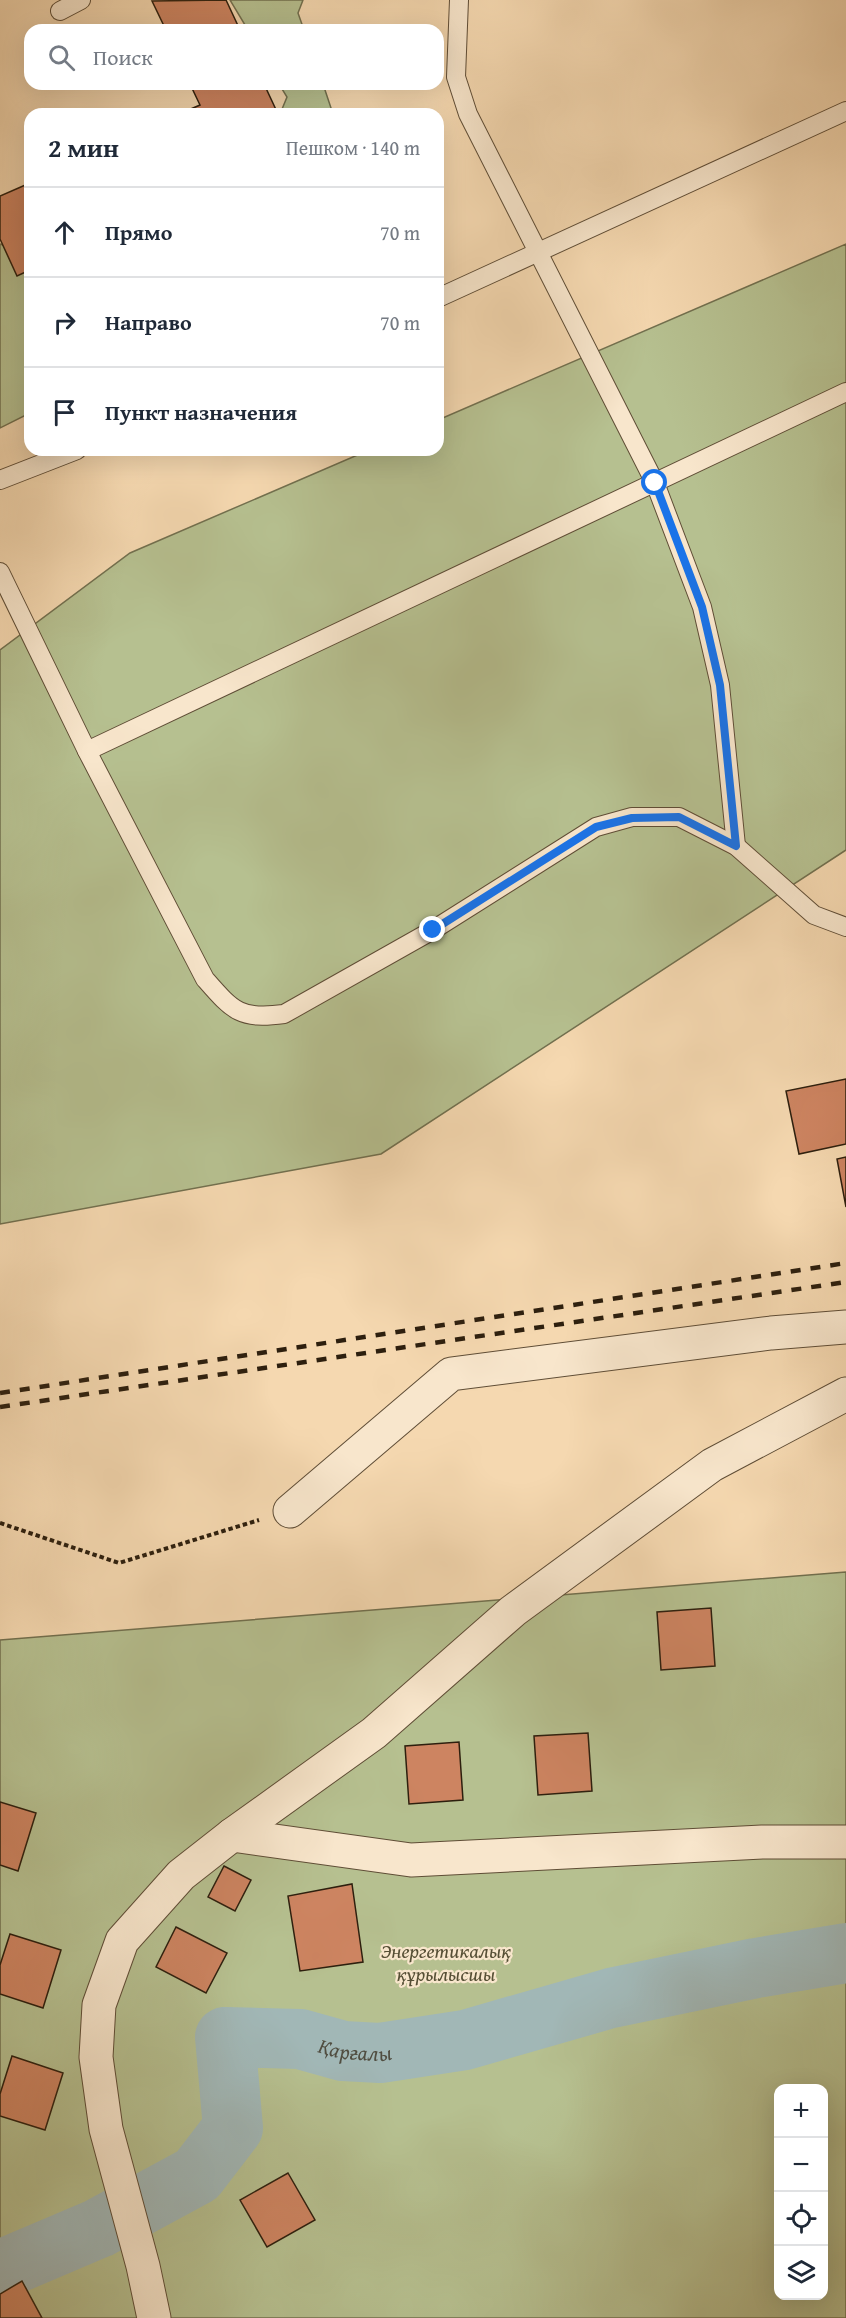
<!DOCTYPE html>
<html lang="ru">
<head>
<meta charset="utf-8">
<style>
	body { margin:0; font-family:"Gentium Book Plus",serif; background:#f2f2f3; color:#1f2937 }
	.controls { position:absolute; right:18px; bottom:18px; display:grid; overflow:hidden; border-radius:12px; box-shadow:0 6px 24px #0002 }
	.controls button { width:54px; height:54px; display:grid; place-items:center; padding:0; border:0; border-bottom:2px solid #e0e1e3; background:#fff; color:#1f2937; font:30px sans-serif }
	.stop { position:absolute; width:18px; height:18px; margin:-14px; border:4px solid #1a73e8; border-radius:50%; background:#fff }
	.stop.end { background:#1a73e8; border-color:#fff; box-shadow:0 2px 6px #0008 }
	.list { margin:0; padding:0; list-style:none }
	h2 { display:flex; justify-content:space-between; align-items:center; height:78px; margin:0; padding:0 24px; font-size:26px }
	h2 small { font-size:20px; font-weight:400; color:#747a83 }
	.list li { display:grid; grid-template-columns:39px 1fr auto; gap:18px; align-items:center; box-sizing:border-box; height:90px; padding:0 24px; border-top:2px solid #e0e1e3 }
	.list b { display:block; font-size:22px; white-space:nowrap }
	.list em { font-size:20px; font-style:normal; color:#747a83 }
	.icon { flex:none; width:33px; height:33px; fill:none; stroke:currentColor; stroke-width:2; stroke-linecap:round; stroke-linejoin:round }
	.map { position:relative; flex:none; width:846px; height:2318px; overflow:hidden }
	.search { position:absolute; background:#fff; box-shadow:0 6px 24px #0002; left:24px; top:24px; width:420px; height:66px; display:flex; align-items:center; gap:15px; box-sizing:border-box; padding:0 21px; border-radius:18px; color:#747a83; font-size:22px }
	.panel { position:absolute; background:#fff; box-shadow:0 6px 24px #0002; left:24px; top:108px; width:420px; height:348px; border-radius:18px }
	.map>svg:first-child { display:block }
	.green { fill:#b6c090; stroke:#72704f; stroke-width:1.5; fill-rule:evenodd }
	.lines { fill:none; stroke-linecap:round; stroke-linejoin:round }
	.river { stroke:#a1b7b6; stroke-width:60 }
	.building { fill:#cd8461; stroke:#2d1f0e; stroke-width:1.5 }
	.service-casing { stroke:#5f4d36; stroke-width:20 }
	.minor-casing { stroke:#5f4d36; stroke-width:35 }
	.path { stroke:#2d1f0e; stroke-width:4; stroke-dasharray:4.5 3; stroke-linecap:butt }
	.service { stroke:#f8e6cc; stroke-width:18 }
	.minor { stroke:#f8e6cc; stroke-width:33 }
	.rail { stroke:#2d1f0e; stroke-width:4.5; stroke-dasharray:10 10; stroke-linecap:butt }
	.route { stroke:#1a73e8; stroke-width:8 }
	.labels { text-anchor:middle; dominant-baseline:central; stroke-width:4.5; stroke-linejoin:round; paint-order:stroke }
	.park-label { font-size:20px; font-style:italic; fill:#564f35; stroke:#f8e6cc }
	.water-label { font-size:21px; font-style:italic; fill:#504d40; stroke:#f8e6cc }
</style>
</head>
<body>
<div class="map">
<svg width="846" height="2318" viewBox="0 0 846 2318">
	<rect width="100%" height="100%" fill="#f5d8b0"/>
	<filter id="stains"><feTurbulence type="fractalNoise" baseFrequency=".00333" numOctaves="4"/><feColorMatrix values="0 0 0 0 .2 0 0 0 0 .09 0 0 0 0 .02 0 0 0 .5 -.17"/></filter>
	<radialGradient id="worn" r=".72"><stop offset=".6" stop-color="#630" stop-opacity="0"/><stop offset="1" stop-color="#630" stop-opacity=".3"/></radialGradient>
	<g class="green">
		<path d="M230 0H303L298 13 304 30H248Z"/>
		<path d="M279 84H323L333 114H280L287 97Z"/>
		<path d="M0 244 30 255V413L0 428Z"/>
		<path d="M846 244V850L381 1154 0 1224V650L130 553 369 450H438V420Z"/>
		<path d="M846 1572V2318H0V1640ZM778 2088H824V2296H778Z"/>
	</g>
	<g class="lines">
		<path class="river" id="s1" d="M0 2270 99 2228 197 2175 233 2128 225 2037 300 2039 343 2051 380 2053 465 2040 611 1998 756 1968 846 1953"/>
	</g>
	<g class="building">
		<path d="M226 0 240 30H166L152 1Z"/>
		<path d="M190 84H264L278 114H179L200 105Z"/>
		<path d="M30 183V270L17 276 0 239V196Z"/>
		<path d="M846 1079V1144L799 1154 786 1091Z"/>
		<path d="M846 1157V1207L837 1159Z"/>
		<path d="M711 1608 715 1666 661 1670 657 1612Z"/>
		<path d="M588 1733 592 1791 538 1795 534 1736Z"/>
		<path d="M459 1742 463 1800 409 1804 405 1746Z"/>
		<path d="M0 1802 36 1813 18 1871 0 1865Z"/>
		<path d="M224 1866 251 1880 235 1911 208 1897Z"/>
		<path d="M352 1884 363 1962 300 1971 288 1896Z"/>
		<path d="M176 1927 227 1953 206 1993 156 1967Z"/>
		<path d="M10 1934 61 1950 43 2008 0 1994V1965Z"/>
		<path d="M12 2056 63 2073 45 2130 0 2116V2094Z"/>
		<path d="M288 2173 315 2220 267 2247 240 2200Z"/>
		<path d="M22 2281 42 2318H0V2294Z"/>
	</g>
	<g class="lines">
		<defs>
			<g id="service">
				<path d="M459 0 456 77 468 114 655 483 702 607 720 685 736 846"/>
				<path d="M60 11 81 0"/>
				<path d="M438 298 846 111"/>
				<path d="M0 480 77 450"/>
				<path d="M0 572 87 751 205 979C233 1011 240 1020 284 1014L433 930 596 827 632 817H679L736 846 814 915 846 927"/>
				<path d="M87 751 846 392"/>
			</g>
			<g id="minor">
				<path d="M290 1511 451 1374 771 1333 846 1327"/>
				<path d="M232 1835 411 1860 762 1842H846"/>
				<path d="M154 2318 143 2266 106 2129 96 2057 99 2005 122 1941 181 1875 232 1835 374 1733 513 1611 712 1465 846 1394"/>
			</g>
		</defs>
		<use href="#service" class="service-casing"/>
		<use href="#minor" class="minor-casing"/>
		<path class="path" d="M0 1523 119 1563 259 1520"/>
		<use href="#service" class="service"/>
		<use href="#minor" class="minor"/>
		<g class="rail">
			<path d="M0 1393 846 1263"/>
			<path d="M0 1407 846 1282"/>
		</g>
	</g>
	<g class="lines">
		<path class="route" d="M433 930 596 827 632 818 679 817 736 846 720 685 702 607 655 483"/>
	</g>
	<g class="labels">
		<g class="park-label">
			<text x="446" y="1950">Энергетикалық<tspan x="446" dy="23">құрылысшы</tspan></text>
		</g>
		<g class="water-label">
			<text stroke="none"><textPath href="#s1" startOffset="501">Қарғалы</textPath></text>
		</g>
	</g>
	<rect width="100%" height="100%" filter="url(#stains)"/>
	<rect width="100%" height="100%" fill="url(#worn)"/>
</svg>
<div class="controls">
<button>+</button>
<button>−</button>
<button><svg class="icon" aria-label="locate" viewBox="0 0 24 24"><circle cx="12" cy="12" r="6"/><path d="M12 2v4M12 18v4M2 12h4M18 12h4"/></svg></button>
<button><svg class="icon" aria-label="layers" viewBox="0 0 24 24"><path d="M12 4l9 5-9 5-9-5zM3 14l9 5 9-5"/></svg></button>
</div>
<div class="stop" style="left:655px;top:483px"></div>
<div class="stop end" style="left:433px;top:930px"></div>
<div class="search"><svg class="icon" aria-label="search" viewBox="0 0 24 24"><circle cx="10" cy="10" r="6"/><path d="M15 15l6 6"/></svg>Поиск</div>
<section class="panel">
<h2>2 мин<small>Пешком · 140 m</small></h2>
<ul class="list">
<li><svg class="icon" aria-label="ahead" viewBox="0 0 24 24"><path d="M12 20V5M6 11l6-6 6 6"/></svg><div><b>Прямо</b></div><em>70 m</em></li>
<li><svg class="icon" aria-label="right" viewBox="0 0 24 24"><path d="M7 20v-9h11M14 6l5 5-5 5"/></svg><div><b>Направо</b></div><em>70 m</em></li>
<li><svg class="icon" aria-label="arrive" viewBox="0 0 24 24"><path d="M6 21V4h12l-3 4 3 4H6"/></svg><div><b>Пункт назначения</b></div></li>
</ul>
</section>
</div>
</body>
</html>
